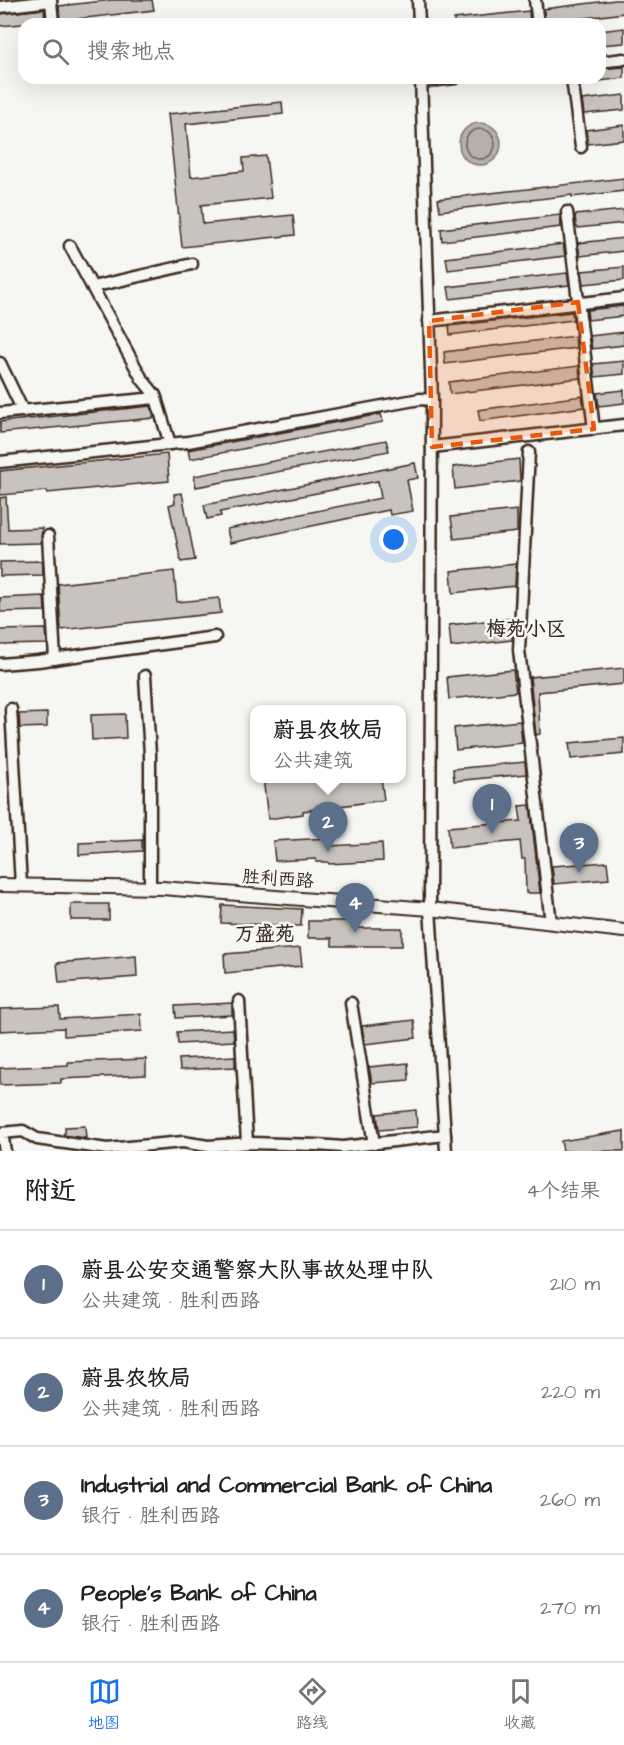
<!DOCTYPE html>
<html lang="zh">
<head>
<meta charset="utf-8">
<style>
	body { margin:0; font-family:"Architects Daughter","LXGW WenKai TC",sans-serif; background:#f2f2f2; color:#202124 }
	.you { position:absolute; left:394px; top:540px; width:21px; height:21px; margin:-15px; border:4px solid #fff; border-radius:50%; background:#1a73e8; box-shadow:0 0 0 9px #1a73e833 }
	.badge { display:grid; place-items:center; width:39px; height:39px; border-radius:50%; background:#1a73e8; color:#fff; font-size:20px; font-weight:700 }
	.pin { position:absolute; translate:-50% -50px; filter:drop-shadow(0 2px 3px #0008) }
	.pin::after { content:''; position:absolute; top:32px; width:21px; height:18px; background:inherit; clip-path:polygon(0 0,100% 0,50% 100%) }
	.popup { position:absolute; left:250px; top:705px; width:156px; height:78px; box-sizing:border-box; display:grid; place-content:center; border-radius:12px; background:#fff; filter:drop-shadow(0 2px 4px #0005); font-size:20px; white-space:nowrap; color:#757577 }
	.popup b { font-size:22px; color:#202124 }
	.popup::after { content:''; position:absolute; left:50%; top:100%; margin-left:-12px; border:12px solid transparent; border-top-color:#fff }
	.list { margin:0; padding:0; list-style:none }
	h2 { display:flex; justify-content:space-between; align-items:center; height:78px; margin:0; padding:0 24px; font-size:26px }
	h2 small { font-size:20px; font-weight:400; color:#757577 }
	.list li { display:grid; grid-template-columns:39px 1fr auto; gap:18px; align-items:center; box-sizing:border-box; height:108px; padding:0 24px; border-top:2px solid #e0e0e0 }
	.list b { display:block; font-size:22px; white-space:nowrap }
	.list p { margin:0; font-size:20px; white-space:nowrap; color:#757577 }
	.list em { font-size:20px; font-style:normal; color:#757577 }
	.icon { flex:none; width:33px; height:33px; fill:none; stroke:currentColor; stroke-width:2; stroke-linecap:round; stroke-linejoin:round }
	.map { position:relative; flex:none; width:624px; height:1151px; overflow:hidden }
	.search { position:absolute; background:#fff; box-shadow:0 6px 24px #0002; left:18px; right:18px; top:18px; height:66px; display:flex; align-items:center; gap:15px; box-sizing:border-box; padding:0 21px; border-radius:18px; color:#757577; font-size:22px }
	.sheet { height:510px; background:#fff }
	nav { display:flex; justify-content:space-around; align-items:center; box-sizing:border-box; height:84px; border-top:2px solid #e0e0e0; background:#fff; font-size:16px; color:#757577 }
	nav a { display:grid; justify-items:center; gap:3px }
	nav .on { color:#1a73e8 }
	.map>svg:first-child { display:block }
	.water { fill:#b6b0a9; stroke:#857a71; stroke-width:1.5 }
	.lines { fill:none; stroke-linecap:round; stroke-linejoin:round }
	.shore { stroke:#6c6056; stroke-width:1.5 }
	.building { fill:#c8c3be; stroke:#3b2a1e; stroke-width:1.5 }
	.minor-casing { stroke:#3b2a1e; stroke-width:15 }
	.major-casing { stroke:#3b2a1e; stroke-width:16 }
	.minor { stroke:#f6f6f2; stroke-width:10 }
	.major { stroke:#f6f6f2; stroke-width:12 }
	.marked { fill:#e8590c; fill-opacity:0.2; stroke:#e8590c; stroke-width:4.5; stroke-dasharray:12 8; stroke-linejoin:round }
	.labels { text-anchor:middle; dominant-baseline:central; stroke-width:5; stroke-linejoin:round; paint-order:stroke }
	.street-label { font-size:18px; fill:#3b2a1e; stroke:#f6f6f2 }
	.neighbourhood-label { font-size:20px; font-weight:bold; fill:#3b2a1e; stroke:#f6f6f2 }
</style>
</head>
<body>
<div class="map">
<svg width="624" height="1151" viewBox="0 0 624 1151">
	<rect width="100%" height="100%" fill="#f6f6f2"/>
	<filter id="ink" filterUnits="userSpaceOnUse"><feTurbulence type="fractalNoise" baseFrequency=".0167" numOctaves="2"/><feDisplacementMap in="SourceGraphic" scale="12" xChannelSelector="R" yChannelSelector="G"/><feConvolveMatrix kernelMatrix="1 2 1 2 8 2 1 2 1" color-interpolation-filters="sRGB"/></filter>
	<g filter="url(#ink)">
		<circle class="water" cx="480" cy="144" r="21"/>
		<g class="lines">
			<circle class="shore" cx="480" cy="144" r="15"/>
		</g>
		<g class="building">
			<path d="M112 0H152L154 10 60 21 59 6Z"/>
			<path d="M615 0H624V13L545 23 544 9Z"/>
			<path d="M44 9 45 22 0 26V14Z"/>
			<path d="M529 11 530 24H454V19Z"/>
			<path d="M624 28V43L600 45V31Z"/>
			<path d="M624 67V78L600 81V69Z"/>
			<path d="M624 95V110L584 114 582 100Z"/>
			<path d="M282 102 283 114 186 124 191 177 244 171 243 158 266 156 271 198 201 205 203 224 293 215 295 235 182 247 168 114Z"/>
			<path d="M624 125V140L588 144 586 130Z"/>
			<path d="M624 178V191L572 197V195L440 211 438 199Z"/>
			<path d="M624 210V223L578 228 576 226 575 215Z"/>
			<path d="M560 215 561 227 442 241 441 229Z"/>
			<path d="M624 238V251L580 256 578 243Z"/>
			<path d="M563 244 565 256 448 270 446 258Z"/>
			<path d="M624 267V280L584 284 582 271Z"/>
			<path d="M567 273 569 285 450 299 448 287Z"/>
			<path d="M624 306V316L588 320 587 310Z"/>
			<path d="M572 312 573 320 450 335 449 326Z"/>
			<path d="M624 332V345L592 349 590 336Z"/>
			<path d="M575 336 576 348 445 364 444 352Z"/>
			<path d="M624 361V374L595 377 593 364Z"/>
			<path d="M579 366 580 378 450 394 449 382Z"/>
			<path d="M624 390V403L599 406 597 393Z"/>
			<path d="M582 396 584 407 480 421 478 410Z"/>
			<path d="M151 406 154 418 0 433V422Z"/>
			<path d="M381 414 383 422 190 459 188 450Z"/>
			<path d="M386 440 389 451 196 487 194 476Z"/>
			<path d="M167 454 169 481 47 493V491L0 495V471Z"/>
			<path d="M519 459 520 481 455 489 453 467Z"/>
			<path d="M415 463 418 478 407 480 413 511 390 515 389 510 230 543 227 529 381 498 378 481 220 512 221 516 207 519 204 505Z"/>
			<path d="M182 493 195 560 181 562 169 505 175 503 174 494Z"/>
			<path d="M6 497 8 529 42 528 41 543 0 544V498Z"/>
			<path d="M517 510V532L454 539 451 517Z"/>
			<path d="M42 561 43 575 0 576V562Z"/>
			<path d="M516 564 515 586 453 593 451 571Z"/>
			<path d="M174 571 177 602 219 598 221 613 61 630 58 584Z"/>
			<path d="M44 596 45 611 0 612V598Z"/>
			<path d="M513 618 512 640 451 647 449 625Z"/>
			<path d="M46 629 47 644 0 645V630Z"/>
			<path d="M624 668V684L538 692 540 734 536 735 530 677Z"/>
			<path d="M513 670 516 692 449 699 447 677Z"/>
			<path d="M47 713V727L20 728 19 714Z"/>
			<path d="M125 714 126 738 92 740 91 715Z"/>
			<path d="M520 721 522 743 456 750 454 728Z"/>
			<path d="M624 738V754L571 759 569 743Z"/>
			<path d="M525 762 526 774 454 781 453 769Z"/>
			<path d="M263 778H381L384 800 303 811V814L268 819Z"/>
			<path d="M530 805 540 893H526L525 859H522L520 841 450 848 448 827 521 821 519 806Z"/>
			<path d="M328 838 329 846 382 843 383 861 329 864 328 862H316V859L275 861 273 841Z"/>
			<path d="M142 840V851L79 855V843Z"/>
			<path d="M607 862 609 879 554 884 552 866Z"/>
			<rect x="71" y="904" width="38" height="16"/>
			<path d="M222 905 302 909 301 926 221 923Z"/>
			<path d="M308 921H358V928H402V946H332V938H308Z"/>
			<path d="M300 948 302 966 225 973 224 954Z"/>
			<path d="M136 956 137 977 59 983 57 963Z"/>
			<path d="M232 1003V1015L176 1018 175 1006Z"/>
			<path d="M59 1007 60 1019 141 1014 142 1031 64 1036V1028L0 1031V1009Z"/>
			<path d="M414 1020 416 1038 365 1044 362 1026Z"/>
			<path d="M233 1029 234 1041 178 1044 177 1032Z"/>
			<path d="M235 1056V1067L180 1070 179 1059Z"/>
			<path d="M146 1059V1075L61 1079V1083L0 1085V1068L68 1065V1062Z"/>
			<path d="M408 1063 409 1080 372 1083 369 1067Z"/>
			<path d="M416 1110 417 1127 379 1130 377 1114Z"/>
			<path d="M85 1126 86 1138 63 1135V1134L65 1133V1127Z"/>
			<path d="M624 1131V1151H563L561 1141Z"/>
		</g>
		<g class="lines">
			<defs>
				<g id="minor">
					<path d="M51 0 53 24"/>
					<path d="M418 0 419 24"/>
					<path d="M535 0 538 24"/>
					<path d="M0 7 51 1"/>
					<path d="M600 62 624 59"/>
					<path d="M421 78 432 400 430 909 446 1151"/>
					<path d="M572 78 581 147"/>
					<path d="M421 82 455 78"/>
					<path d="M567 212 594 429"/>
					<path d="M70 246 142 379 155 395 170 444"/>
					<path d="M92 287 192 264"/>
					<path d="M429 321 624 298"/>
					<path d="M0 363 23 411"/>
					<path d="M0 413 156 398"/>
					<path d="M432 447 624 425"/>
					<path d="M529 452 519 650 551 923"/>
					<path d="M0 462 188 442 420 399 432 400"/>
					<path d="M48 536 55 659"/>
					<path d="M0 664 38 661 215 637"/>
					<path d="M145 676 150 754V888"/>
					<path d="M11 709 21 885"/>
					<path d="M239 1001 247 1143"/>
					<path d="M351 1003 374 1144"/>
					<path d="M5 1151 2 1133 23 1131 37 1139 107 1149 183 1142 208 1146 251 1143 317 1145 343 1147 445 1135"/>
				</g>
				<path id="major" d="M0 885 162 888 430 909 624 931"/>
			</defs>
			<use href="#minor" class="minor-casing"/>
			<use href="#major" class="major-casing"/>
			<use href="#minor" class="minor"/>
			<use href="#major" class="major"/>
		</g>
	</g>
	<path class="marked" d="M578 302 594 429 432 447 429 321Z"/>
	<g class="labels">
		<g class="street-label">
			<text transform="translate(278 879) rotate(4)">胜利西路</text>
		</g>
		<g class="neighbourhood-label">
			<text x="526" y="629">梅苑小区</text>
			<text x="265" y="934">万盛苑</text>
		</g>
	</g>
</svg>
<div class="you"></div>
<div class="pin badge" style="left:492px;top:834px;background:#5c6f8a">1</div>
<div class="pin badge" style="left:328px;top:852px;background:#5c6f8a">2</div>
<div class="popup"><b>蔚县农牧局</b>公共建筑</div>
<div class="pin badge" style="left:579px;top:873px;background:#5c6f8a">3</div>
<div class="pin badge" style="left:355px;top:933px;background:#5c6f8a">4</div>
<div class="search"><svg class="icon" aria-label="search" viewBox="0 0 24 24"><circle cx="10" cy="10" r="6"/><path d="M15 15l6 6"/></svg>搜索地点</div>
</div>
<section class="sheet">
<h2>附近<small>4个结果</small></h2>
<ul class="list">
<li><span class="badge" style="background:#5c6f8a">1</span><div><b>蔚县公安交通警察大队事故处理中队</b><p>公共建筑 · 胜利西路</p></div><em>210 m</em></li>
<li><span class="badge" style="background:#5c6f8a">2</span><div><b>蔚县农牧局</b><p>公共建筑 · 胜利西路</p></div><em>220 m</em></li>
<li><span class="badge" style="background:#5c6f8a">3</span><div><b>Industrial and Commercial Bank of China</b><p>银行 · 胜利西路</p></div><em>260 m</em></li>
<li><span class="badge" style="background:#5c6f8a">4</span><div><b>People's Bank of China</b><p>银行 · 胜利西路</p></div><em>270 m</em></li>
</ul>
</section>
<nav>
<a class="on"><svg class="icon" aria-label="map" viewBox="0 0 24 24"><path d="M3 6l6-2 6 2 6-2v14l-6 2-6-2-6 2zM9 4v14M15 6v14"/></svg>地图</a>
<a><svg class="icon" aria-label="directions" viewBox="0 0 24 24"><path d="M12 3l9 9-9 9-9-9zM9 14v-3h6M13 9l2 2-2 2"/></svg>路线</a>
<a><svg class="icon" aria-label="saved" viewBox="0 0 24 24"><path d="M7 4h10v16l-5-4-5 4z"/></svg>收藏</a>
</nav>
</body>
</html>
